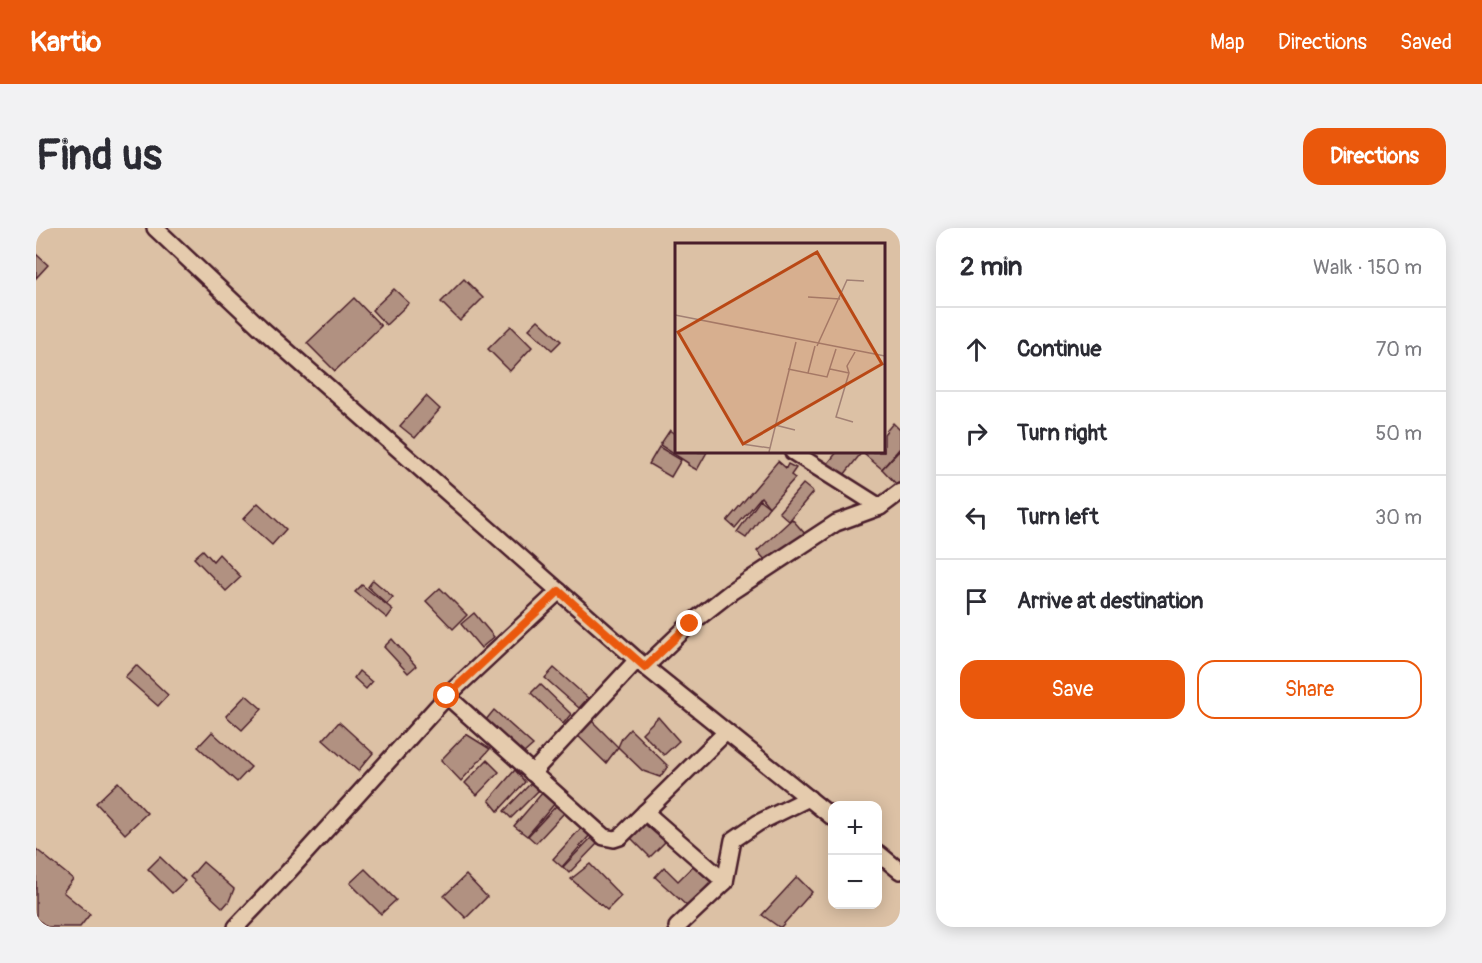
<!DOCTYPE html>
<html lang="en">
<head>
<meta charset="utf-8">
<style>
	body { margin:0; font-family:Pangolin,sans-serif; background:#f2f2f3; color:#2b2b33 }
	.controls { position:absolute; right:18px; bottom:18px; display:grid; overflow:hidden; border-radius:12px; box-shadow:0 3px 15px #0003 }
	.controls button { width:54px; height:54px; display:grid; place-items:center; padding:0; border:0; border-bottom:2px solid #e1e1e2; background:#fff; color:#2b2b33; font:30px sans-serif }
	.stop { position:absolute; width:18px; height:18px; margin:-14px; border:4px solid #ea580c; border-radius:50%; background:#fff }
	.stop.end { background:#ea580c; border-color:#fff; box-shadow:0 2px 6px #0008 }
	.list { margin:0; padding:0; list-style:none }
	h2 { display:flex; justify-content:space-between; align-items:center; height:78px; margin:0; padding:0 24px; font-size:26px }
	h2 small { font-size:20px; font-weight:400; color:#7c7c81 }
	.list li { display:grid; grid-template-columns:39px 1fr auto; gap:18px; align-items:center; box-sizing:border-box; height:84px; padding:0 24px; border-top:2px solid #e1e1e2 }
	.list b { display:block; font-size:22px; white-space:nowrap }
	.list em { font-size:20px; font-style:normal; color:#7c7c81 }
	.actions { display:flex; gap:12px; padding:18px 24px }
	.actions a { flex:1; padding:14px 0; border:2px solid #ea580c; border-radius:18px; text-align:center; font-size:21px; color:#ea580c }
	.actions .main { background:#ea580c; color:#fff }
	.icon { flex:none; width:33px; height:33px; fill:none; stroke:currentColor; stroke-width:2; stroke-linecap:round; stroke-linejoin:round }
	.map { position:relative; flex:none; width:864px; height:699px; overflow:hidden; border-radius:18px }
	header { display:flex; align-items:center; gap:36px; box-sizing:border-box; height:84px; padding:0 30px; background:#ea580c; color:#fff }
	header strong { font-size:28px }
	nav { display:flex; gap:33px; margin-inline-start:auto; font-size:21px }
	.intro { display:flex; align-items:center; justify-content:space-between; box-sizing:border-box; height:144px; padding:0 36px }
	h1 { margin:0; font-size:42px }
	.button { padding:15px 27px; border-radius:18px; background:#ea580c; color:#fff; font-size:21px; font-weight:700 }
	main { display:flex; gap:36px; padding:0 36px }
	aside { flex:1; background:#fff; border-radius:18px; box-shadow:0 3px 15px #0003 }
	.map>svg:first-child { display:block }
	.building { fill:#b19181; stroke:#4a1f2b; stroke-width:1.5 }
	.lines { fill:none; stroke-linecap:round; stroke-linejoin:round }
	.minor-casing { stroke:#4a1f2b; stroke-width:20 }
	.minor { stroke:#e5cbad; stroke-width:15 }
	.route { stroke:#ea580c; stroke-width:8 }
	.inset-road { fill:none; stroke:#a28074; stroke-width:1.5 }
	.view { fill:#b94815; fill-opacity:0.15; stroke:#b94815; stroke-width:3 }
	.inset-edge { fill:none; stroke:#4a1f2b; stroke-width:3 }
</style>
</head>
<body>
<header>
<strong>Kartio</strong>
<nav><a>Map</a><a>Directions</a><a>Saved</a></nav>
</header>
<div class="intro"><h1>Find us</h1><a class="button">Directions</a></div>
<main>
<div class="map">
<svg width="864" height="699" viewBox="0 0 864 699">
	<rect width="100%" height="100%" fill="#dcc1a5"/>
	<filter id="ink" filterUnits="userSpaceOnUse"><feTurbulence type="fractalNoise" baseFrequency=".0167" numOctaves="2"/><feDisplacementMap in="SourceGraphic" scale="12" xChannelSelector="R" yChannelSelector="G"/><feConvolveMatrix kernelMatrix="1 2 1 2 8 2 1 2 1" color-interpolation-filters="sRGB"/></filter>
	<g filter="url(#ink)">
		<g class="building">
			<path d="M0 26 12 37 0 50Z"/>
			<path d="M428 51 447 70 424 93 405 74Z"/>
			<path d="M358 61 373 75 350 97 336 82Z"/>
			<path d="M318 70 345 98 299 143 271 115Z"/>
			<path d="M502 92 525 113 516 122 493 101Z"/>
			<path d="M475 98 496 119 474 143 452 121Z"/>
			<path d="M390 168 404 181 379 210 364 198Z"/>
			<path d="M857 195 864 202V220L846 241 829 227 832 224H848V206Z"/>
			<path d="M634 202 640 206V224H671L661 242 652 237V235L624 217Z"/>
			<path d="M623 219 645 232 635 249 613 236Z"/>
			<path d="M864 222V259H863L846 241Z"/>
			<path d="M801 224H826L805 251 789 239Z"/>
			<path d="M742 233 750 240 752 236 760 240 755 247 759 250 733 279 725 269 699 300 691 293Z"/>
			<path d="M767 256 777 264 753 293 743 284Z"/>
			<path d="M724 272 733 279 710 310 701 304Z"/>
			<path d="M222 275 250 301 236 317 207 291Z"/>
			<path d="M756 291 770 307 735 338 721 323Z"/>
			<path d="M167 322 177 333 183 326 205 349 190 363 158 330Z"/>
			<path d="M337 352 357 369 351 376 332 359Z"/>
			<path d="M326 357 357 382 351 390 319 364Z"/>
			<path d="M404 360 431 387 417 401 390 373Z"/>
			<path d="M438 385 458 409 445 420 425 396Z"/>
			<path d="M356 411 380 438 372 445 348 419Z"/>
			<path d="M100 437 132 467 122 478 89 449Z"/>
			<path d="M518 440 552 470 543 480 509 450Z"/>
			<path d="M323 443 336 454 330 461 318 450Z"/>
			<path d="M504 456 535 486 527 496 495 465Z"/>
			<path d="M210 467 226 481 206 502 190 488Z"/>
			<path d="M458 482 497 517 488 525 449 493Z"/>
			<path d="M551 488 582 519 570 535 537 503Z"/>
			<path d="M622 489 643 513 628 527 606 505Z"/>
			<path d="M303 494 337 525 322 543 287 512Z"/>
			<path d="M594 501 632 538 624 549 607 543 582 519 586 510Z"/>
			<path d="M176 504 215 539 201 554 162 519Z"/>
			<path d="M430 506 454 521 425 553 405 532Z"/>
			<path d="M451 532 463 544 441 567 429 555Z"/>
			<path d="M479 542 489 554 462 583 453 572Z"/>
			<path d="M82 554 111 585 89 606 60 575Z"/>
			<path d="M495 555 503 562 475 590 468 583Z"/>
			<path d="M507 564 520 574 491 608 478 598Z"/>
			<path d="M520 578 528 585 500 615 492 608Z"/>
			<path d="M611 594 630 613 614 629 595 610Z"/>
			<path d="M545 600 554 607 526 639 517 631Z"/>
			<path d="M555 610 561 616 533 645 527 639Z"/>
			<path d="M0 621 37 651 27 664 54 686 44 699H11L0 690Z"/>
			<path d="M124 629 149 653 136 665 112 641Z"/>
			<path d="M167 634 198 661 193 673 187 680 154 649Z"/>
			<path d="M554 636 585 668 571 682 535 651Z"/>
			<path d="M657 638 675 654 652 679 619 649 628 639 642 653Z"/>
			<path d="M329 641 360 672 345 686 314 655Z"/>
			<path d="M430 647 451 669 430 690 408 668Z"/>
			<path d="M761 649 776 664 745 699H743L726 687Z"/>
		</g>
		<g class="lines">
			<defs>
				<g id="minor">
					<path d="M119 0 224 99 601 432 796 589"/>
					<path d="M757 224 844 279"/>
					<path d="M609 439 654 396 695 364 800 295 844 279 864 264"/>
					<path d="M411 468 568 609 578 611 584 609 690 504"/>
					<path d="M496 545 601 432"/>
					<path d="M609 584 689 654"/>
					<path d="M842 625 864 643"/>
					<path d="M200 699 252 644 411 468 523 363"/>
					<path d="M641 699 689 654 697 612 722 595 773 570"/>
				</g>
			</defs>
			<use href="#minor" class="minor-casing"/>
			<use href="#minor" class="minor"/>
		</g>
	</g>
	<g class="lines" filter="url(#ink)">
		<path class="route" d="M411 468 523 363 609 439 654 396"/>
	</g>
	<g transform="translate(639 15)">
		<rect width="210" height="210" fill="#dcc1a5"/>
		<path class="inset-road" d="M133 54 165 56M0 72 210 113M142 103 172 37 189 38M113 126 152 134 161 106M155 126 174 130M133 130 140 103M178 179 161 174 174 130 172 123 180 109M100 182 120 187M67 201 95 205M94 209 121 99"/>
		<path class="view" d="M142 9 207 121 68 201 3 89Z"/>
		<rect width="210" height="210" class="inset-edge"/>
	</g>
</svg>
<div class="controls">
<button>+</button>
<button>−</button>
</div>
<div class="stop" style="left:411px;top:468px"></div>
<div class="stop end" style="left:654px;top:396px"></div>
</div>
<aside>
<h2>2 min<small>Walk · 150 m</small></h2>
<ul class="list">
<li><svg class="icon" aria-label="ahead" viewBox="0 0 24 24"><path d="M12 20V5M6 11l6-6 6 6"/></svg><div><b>Continue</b></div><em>70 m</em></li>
<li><svg class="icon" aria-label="right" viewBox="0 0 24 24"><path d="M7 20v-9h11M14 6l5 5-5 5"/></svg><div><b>Turn right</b></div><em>50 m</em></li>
<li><svg class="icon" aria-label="left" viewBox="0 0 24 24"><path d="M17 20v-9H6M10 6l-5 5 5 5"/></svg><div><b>Turn left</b></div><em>30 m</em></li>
<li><svg class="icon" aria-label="arrive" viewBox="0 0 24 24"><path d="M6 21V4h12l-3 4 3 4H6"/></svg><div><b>Arrive at destination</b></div></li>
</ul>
<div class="actions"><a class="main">Save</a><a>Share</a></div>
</aside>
</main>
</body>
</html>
